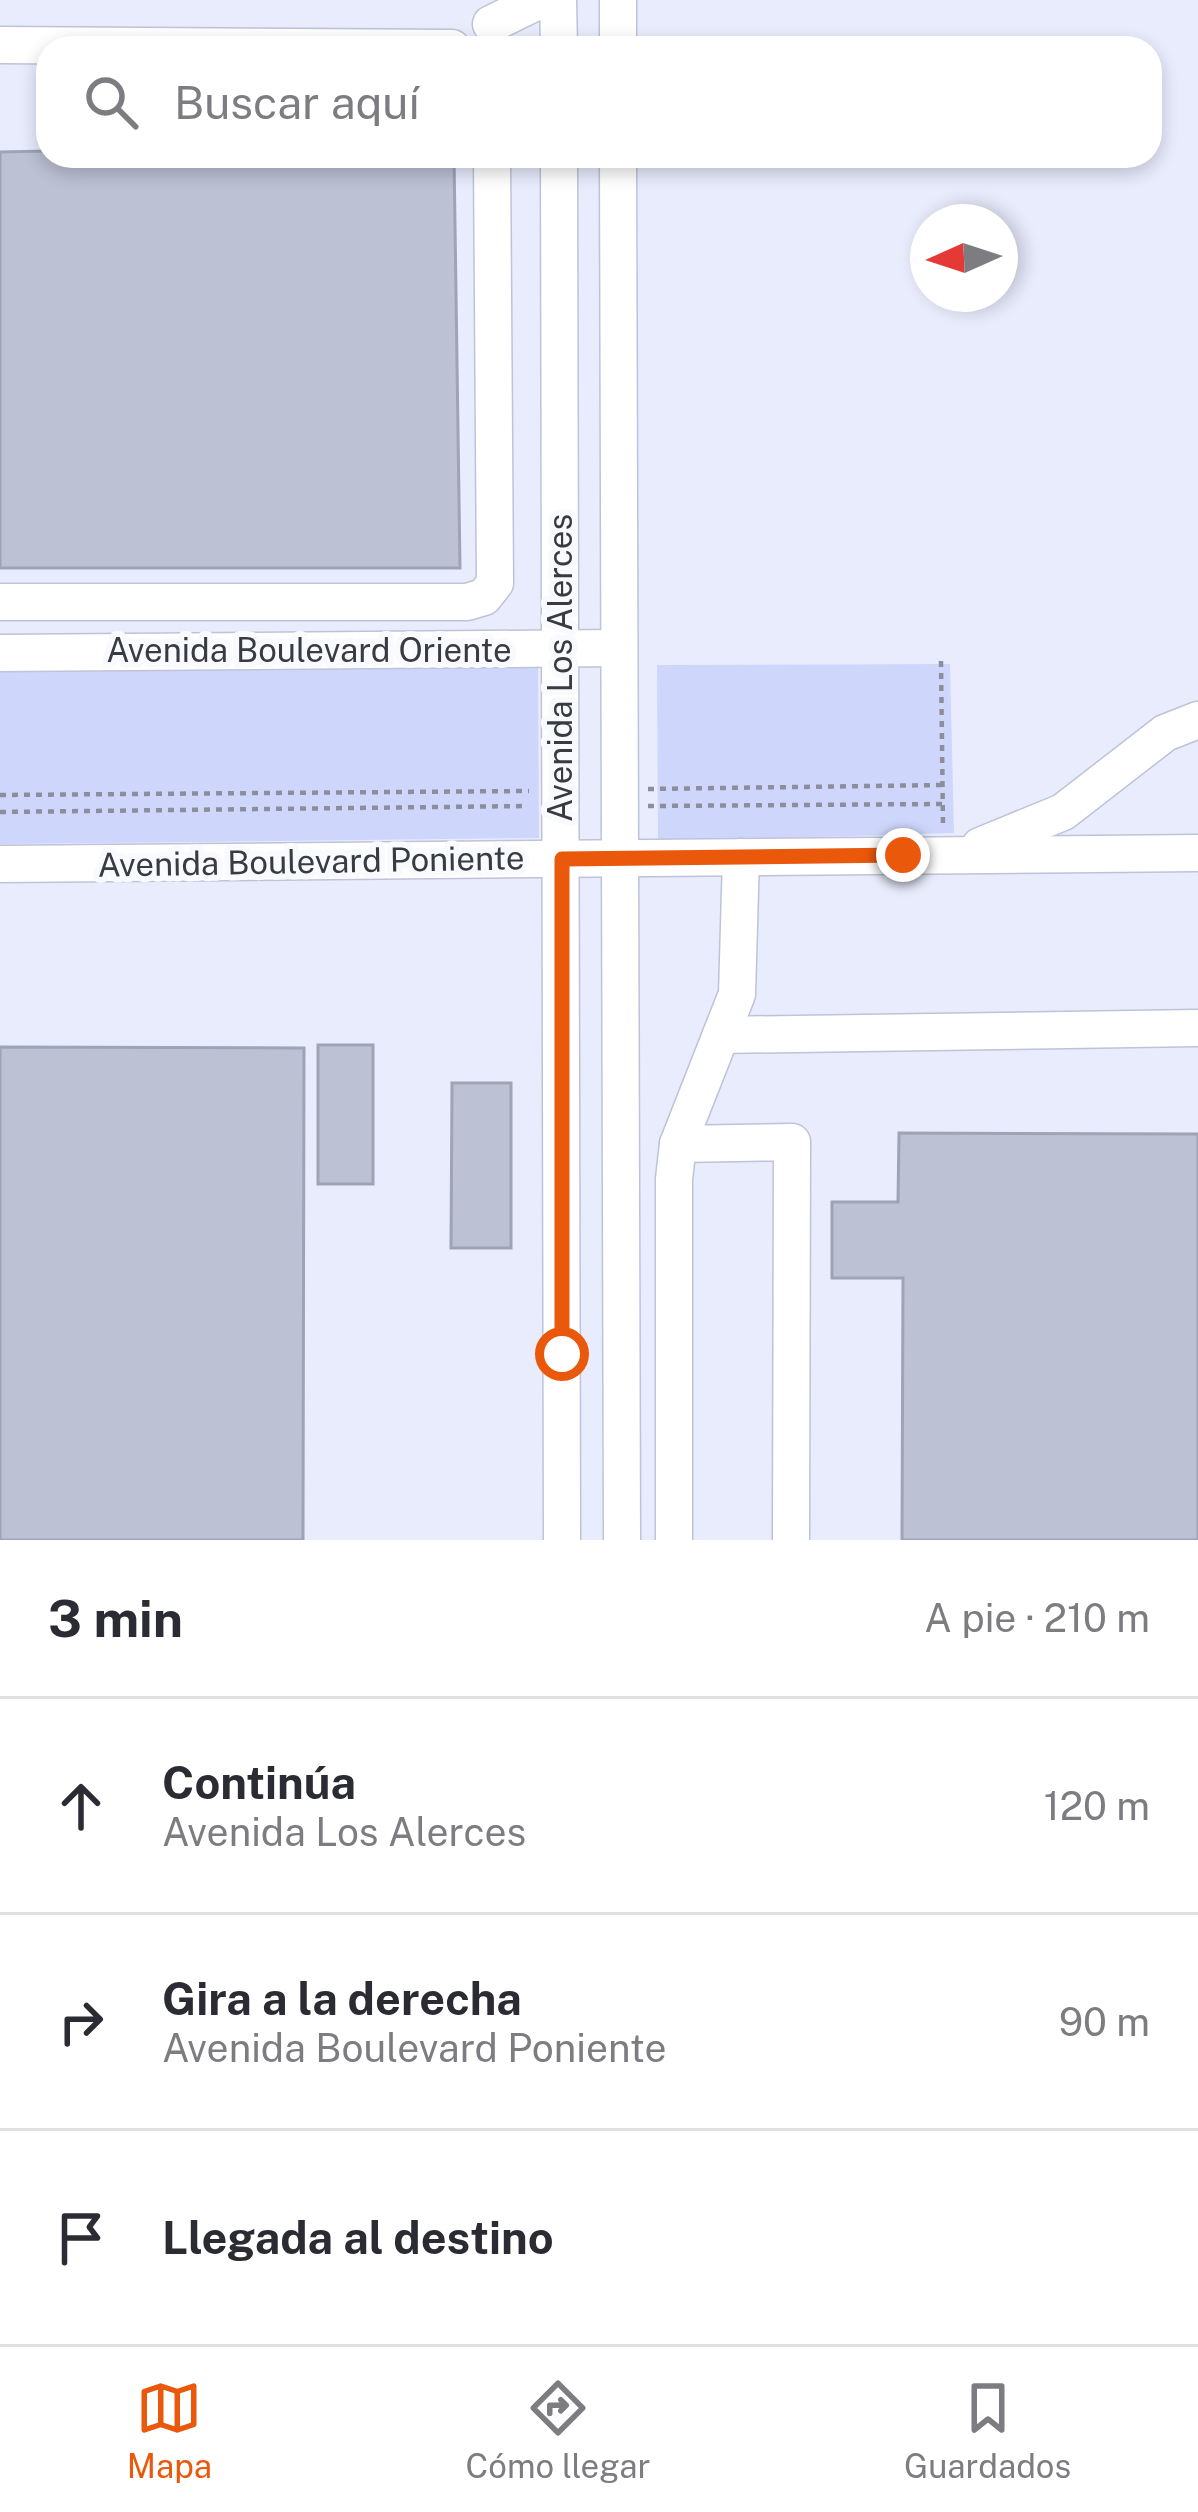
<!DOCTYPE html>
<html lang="es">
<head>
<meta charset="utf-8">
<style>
	body { margin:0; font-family:"Public Sans",sans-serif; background:#f2f2f3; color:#2b2b33 }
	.compass { position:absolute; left:910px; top:204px; width:108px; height:108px; border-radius:50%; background:#fff; box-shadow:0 6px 18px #0003; rotate:267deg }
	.stop { position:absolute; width:36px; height:36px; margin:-27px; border:9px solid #ea580c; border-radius:50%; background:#fff }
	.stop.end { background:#ea580c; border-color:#fff; box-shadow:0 3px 12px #0008 }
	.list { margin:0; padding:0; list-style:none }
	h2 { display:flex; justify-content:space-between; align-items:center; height:156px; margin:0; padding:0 48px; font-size:51px }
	h2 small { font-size:39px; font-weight:400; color:#7c7c81 }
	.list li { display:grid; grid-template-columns:78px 1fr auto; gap:36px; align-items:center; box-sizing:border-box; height:216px; padding:0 48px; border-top:3px solid #e1e1e2 }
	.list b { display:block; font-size:45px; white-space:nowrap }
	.list p { margin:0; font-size:39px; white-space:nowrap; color:#7c7c81 }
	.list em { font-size:39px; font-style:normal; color:#7c7c81 }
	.icon { flex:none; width:66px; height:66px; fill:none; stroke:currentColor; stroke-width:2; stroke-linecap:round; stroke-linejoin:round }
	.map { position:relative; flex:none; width:1198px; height:1540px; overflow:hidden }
	.search { position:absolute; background:#fff; box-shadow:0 6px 18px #0003; left:36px; right:36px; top:36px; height:132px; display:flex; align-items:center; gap:30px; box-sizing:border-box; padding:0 42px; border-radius:36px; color:#7c7c81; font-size:45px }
	.sheet { height:804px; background:#fff }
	nav { display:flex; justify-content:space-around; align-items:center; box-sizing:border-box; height:168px; border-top:3px solid #e1e1e2; background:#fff; font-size:33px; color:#7c7c81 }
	nav a { display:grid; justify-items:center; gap:6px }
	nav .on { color:#ea580c }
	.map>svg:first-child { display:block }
	.green { fill:#ced7fb }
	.building { fill:#bcc1d4; stroke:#9ea3b6; stroke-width:3 }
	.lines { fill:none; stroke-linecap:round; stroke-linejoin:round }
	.minor-casing { stroke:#bec3d7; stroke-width:39 }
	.path { stroke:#8c8f9b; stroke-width:4.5; stroke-dasharray:6 6; stroke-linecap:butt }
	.minor { stroke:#fff; stroke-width:36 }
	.route { stroke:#ea580c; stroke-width:15 }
	.labels { text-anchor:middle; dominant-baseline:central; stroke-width:12; stroke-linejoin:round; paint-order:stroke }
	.street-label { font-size:33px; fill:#393b43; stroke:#f9fafe }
</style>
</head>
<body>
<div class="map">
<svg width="1198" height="1540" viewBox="0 0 1198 1540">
	<rect width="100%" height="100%" fill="#e8ecfd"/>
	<g class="green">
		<path d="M538 663 539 838 0 844V669Z"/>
		<path d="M950 664 954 833 658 842 657 665Z"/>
	</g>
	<g class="building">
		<path d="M48 151V156H454L460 568H0V152Z"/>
		<rect x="318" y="1045" width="55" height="139"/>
		<path d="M0 1047 304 1048 303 1540H0Z"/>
		<path d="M452 1083H511V1248H451Z"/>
		<path d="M899 1133 1198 1134V1540H902L903 1278H832V1202H898Z"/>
	</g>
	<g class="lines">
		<defs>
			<g id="minor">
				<path d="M558 0 559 48"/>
				<path d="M618 0V48"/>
				<path d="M491 24 540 0"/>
				<path d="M0 45 452 48"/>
				<path d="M559 156 562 1540"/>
				<path d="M618 156 622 1540"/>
				<path d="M0 602H467L484 597 495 583 492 156"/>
				<path d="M0 653 617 648"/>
				<path d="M980 846 1063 812 1165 733 1198 720"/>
				<path d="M0 864 1198 853"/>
				<path d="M721 1035 1198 1028"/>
				<path d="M678 1144 792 1142 791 1540"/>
				<path d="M674 1540V1179L678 1144 737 994 741 857"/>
			</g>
		</defs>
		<use href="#minor" class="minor-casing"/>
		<g class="path">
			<path d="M941 661 943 825"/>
			<path d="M648 789 943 785"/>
			<path d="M0 795 529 791"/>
			<path d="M648 806 943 804"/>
			<path d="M0 812 528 806"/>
		</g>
		<use href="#minor" class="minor"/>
	</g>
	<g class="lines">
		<path class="route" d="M562 1354V859L903 855"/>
	</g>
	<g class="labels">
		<g class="street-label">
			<text x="309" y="650">Avenida Boulevard Oriente</text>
			<text transform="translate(560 668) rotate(-90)">Avenida Los Alerces</text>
			<text transform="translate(311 861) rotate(-1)">Avenida Boulevard Poniente</text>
		</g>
	</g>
</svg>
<svg class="compass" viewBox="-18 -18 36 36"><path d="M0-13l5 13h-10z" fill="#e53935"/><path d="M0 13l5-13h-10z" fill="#7c7c81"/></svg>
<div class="stop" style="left:562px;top:1354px"></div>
<div class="stop end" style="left:903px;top:855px"></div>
<div class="search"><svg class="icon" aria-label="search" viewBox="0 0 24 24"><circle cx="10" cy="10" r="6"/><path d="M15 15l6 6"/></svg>Buscar aquí</div>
</div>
<section class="sheet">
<h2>3 min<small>A pie · 210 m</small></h2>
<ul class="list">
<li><svg class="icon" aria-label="ahead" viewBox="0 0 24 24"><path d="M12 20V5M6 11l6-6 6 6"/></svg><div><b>Continúa</b><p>Avenida Los Alerces</p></div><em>120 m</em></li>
<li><svg class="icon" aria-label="right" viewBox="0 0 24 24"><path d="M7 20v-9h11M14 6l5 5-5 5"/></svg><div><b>Gira a la derecha</b><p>Avenida Boulevard Poniente</p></div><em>90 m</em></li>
<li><svg class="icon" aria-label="arrive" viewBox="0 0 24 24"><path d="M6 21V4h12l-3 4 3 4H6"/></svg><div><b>Llegada al destino</b></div></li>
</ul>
</section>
<nav>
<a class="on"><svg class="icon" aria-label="map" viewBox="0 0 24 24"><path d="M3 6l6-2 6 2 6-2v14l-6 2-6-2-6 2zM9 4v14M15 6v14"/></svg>Mapa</a>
<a><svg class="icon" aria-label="directions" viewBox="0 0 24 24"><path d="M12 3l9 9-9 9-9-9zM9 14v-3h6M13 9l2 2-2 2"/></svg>Cómo llegar</a>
<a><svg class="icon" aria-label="saved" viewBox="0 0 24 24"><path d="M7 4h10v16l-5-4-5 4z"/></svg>Guardados</a>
</nav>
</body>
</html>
